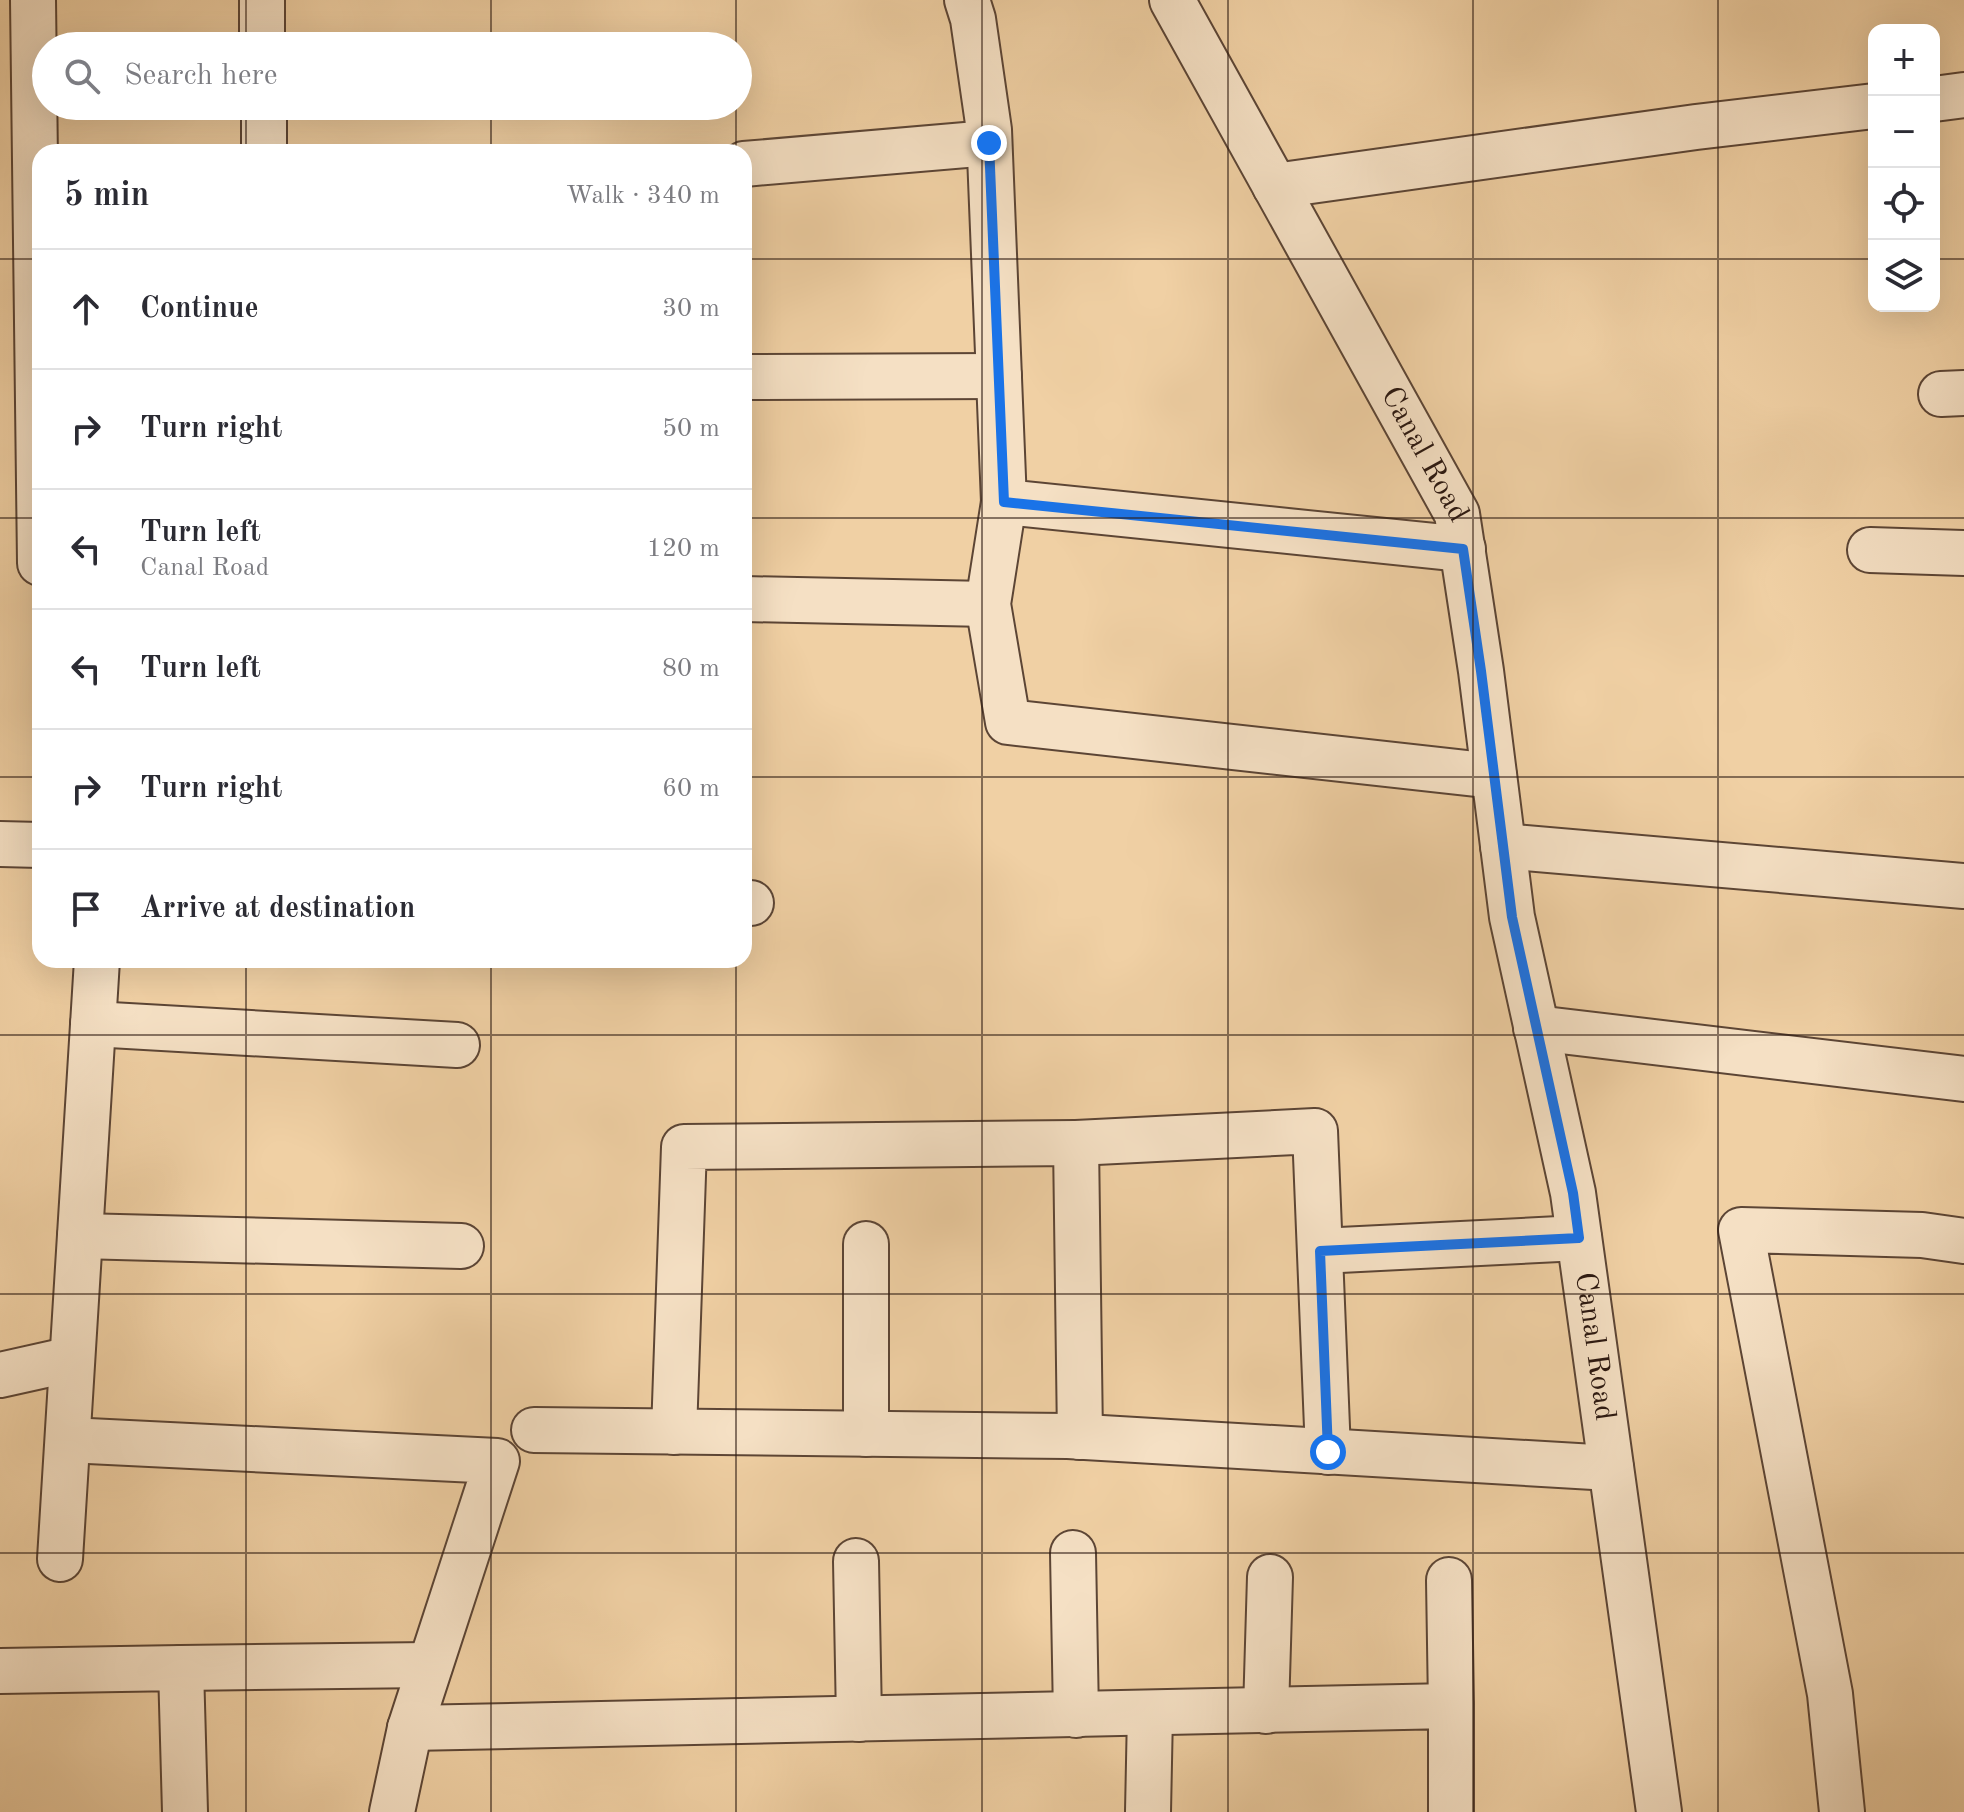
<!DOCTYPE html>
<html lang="en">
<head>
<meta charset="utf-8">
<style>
	body { margin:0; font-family:"Old Standard TT",serif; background:#f7f7f7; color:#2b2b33 }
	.controls { position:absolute; right:24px; top:24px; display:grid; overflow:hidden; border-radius:16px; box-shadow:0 8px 32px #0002 }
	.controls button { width:72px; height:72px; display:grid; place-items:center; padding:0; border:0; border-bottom:2px solid #e1e1e2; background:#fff; color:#2b2b33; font:40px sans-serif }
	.stop { position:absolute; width:24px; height:24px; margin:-18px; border:6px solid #1a73e8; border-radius:50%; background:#fff }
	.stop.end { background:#1a73e8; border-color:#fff; box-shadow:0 2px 8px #0008 }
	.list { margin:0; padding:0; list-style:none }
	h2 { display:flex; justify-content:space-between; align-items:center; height:104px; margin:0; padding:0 32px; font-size:34px }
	h2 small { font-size:26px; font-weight:400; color:#7c7c81 }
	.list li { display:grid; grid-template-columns:52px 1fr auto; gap:24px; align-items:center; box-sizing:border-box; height:120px; padding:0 32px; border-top:2px solid #e1e1e2 }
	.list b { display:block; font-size:30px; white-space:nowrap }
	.list p { margin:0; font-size:26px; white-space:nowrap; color:#7c7c81 }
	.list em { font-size:26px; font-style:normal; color:#7c7c81 }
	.icon { flex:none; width:44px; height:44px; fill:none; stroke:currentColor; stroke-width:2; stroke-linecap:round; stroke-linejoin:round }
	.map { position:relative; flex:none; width:1964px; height:1812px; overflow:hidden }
	.search { position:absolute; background:#fff; box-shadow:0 8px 32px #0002; left:32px; top:32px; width:720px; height:88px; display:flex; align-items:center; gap:20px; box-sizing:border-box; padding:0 28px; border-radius:44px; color:#7c7c81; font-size:30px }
	.panel { position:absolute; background:#fff; box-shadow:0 8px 32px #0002; left:32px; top:144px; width:720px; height:824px; border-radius:24px }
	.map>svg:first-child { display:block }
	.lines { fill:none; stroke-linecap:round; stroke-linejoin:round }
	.minor-casing { stroke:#5c4535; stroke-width:48 }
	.tertiary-casing { stroke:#5c4535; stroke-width:48 }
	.minor { stroke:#f5e0c4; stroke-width:44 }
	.tertiary { stroke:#f5e0c4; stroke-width:44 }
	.route { stroke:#1a73e8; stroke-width:10 }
	.grid { fill:none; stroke:#2a1710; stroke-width:2; stroke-opacity:0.55 }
	.labels { text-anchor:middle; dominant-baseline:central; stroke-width:8; stroke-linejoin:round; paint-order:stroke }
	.street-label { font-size:30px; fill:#2a1710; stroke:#f5e0c4 }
</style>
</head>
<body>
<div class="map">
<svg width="1964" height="1812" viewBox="0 0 1964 1812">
	<rect width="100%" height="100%" fill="#f0d0a4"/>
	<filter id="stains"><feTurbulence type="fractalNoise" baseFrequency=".0025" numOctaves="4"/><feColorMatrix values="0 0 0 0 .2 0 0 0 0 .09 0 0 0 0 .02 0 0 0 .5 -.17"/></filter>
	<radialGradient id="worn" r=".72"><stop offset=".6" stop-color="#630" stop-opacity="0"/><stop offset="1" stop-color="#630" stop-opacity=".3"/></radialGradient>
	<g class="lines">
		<defs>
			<g id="minor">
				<path d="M33 0 40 563"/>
				<path d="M262 0V46"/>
				<path d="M967 0 973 19 989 130 1004 502 1463 549"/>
				<path d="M1934 99 1964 95"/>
				<path d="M264 106V152"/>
				<path d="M744 164 989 143"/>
				<path d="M1275 186 1696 127 1874 106"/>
				<path d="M744 377 999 376"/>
				<path d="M1941 394 1964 393"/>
				<path d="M1004 502 988 604 1008 722 1494 776"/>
				<path d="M1870 550 1964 553"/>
				<path d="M744 599 988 604"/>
				<path d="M0 844 40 845"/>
				<path d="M1503 846 1964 886"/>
				<path d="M744 903H751"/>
				<path d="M93 1024 457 1045"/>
				<path d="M1536 1028 1964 1079"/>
				<path d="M1076 1143 1315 1131 1328 1452"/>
				<path d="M80 1236 461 1246"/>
				<path d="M1320 1251 1579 1238"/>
				<path d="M0 1375 72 1359"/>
				<path d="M534 1430 1068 1436 1611 1468"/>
				<path d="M674 1432 684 1147 1076 1143 1080 1437"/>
				<path d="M866 1434V1244"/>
				<path d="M68 1440 497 1461 410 1728 392 1812"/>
				<path d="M1073 1553 1076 1715"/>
				<path d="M60 1559 97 960"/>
				<path d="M856 1561 859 1719"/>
				<path d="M1449 1580 1451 1706"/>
				<path d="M181 1668 430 1665"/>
				<path d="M0 1671 181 1668 185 1812"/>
				<path d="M1266 1711 1270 1577"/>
				<path d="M410 1728 1451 1706V1812"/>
				<path d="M1148 1812 1150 1713"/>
				<path d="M1842 1812 1830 1694 1741 1230 1922 1235 1964 1241"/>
			</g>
			<g id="tertiary">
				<path id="s1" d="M1172 0 1457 514 1481 671 1512 917 1573 1193 1659 1812"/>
			</g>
		</defs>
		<use href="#minor" class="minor-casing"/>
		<use href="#tertiary" class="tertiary-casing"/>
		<use href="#minor" class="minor"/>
		<use href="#tertiary" class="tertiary"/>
	</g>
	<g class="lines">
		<path class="route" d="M989 143 1004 502 1463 549 1481 671 1512 917 1573 1193 1579 1238 1320 1251 1328 1452"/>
	</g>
	<path class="grid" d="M246 0V46M491 0V46M736 0V46M982 0V1812M1228 0V1812M1473 0V1812M1718 0V1812M246 106V152M491 106V152M736 106V152M0 259H40M744 259H1874M1934 259H1964M0 518H40M744 518H1964M0 777H40M744 777H1964M246 960V1812M491 960V1812M736 960V1812M0 1035H1964M0 1294H1964M0 1553H1964"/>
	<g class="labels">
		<g class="street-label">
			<text stroke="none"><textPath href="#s1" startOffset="520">Canal Road</textPath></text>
			<text stroke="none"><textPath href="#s1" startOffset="1432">Canal Road</textPath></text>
		</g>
	</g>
	<rect width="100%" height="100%" filter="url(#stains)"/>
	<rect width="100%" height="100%" fill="url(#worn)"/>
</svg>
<div class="controls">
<button>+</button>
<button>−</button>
<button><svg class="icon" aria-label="locate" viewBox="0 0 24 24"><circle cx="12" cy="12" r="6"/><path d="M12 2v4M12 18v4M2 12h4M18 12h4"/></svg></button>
<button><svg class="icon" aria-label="layers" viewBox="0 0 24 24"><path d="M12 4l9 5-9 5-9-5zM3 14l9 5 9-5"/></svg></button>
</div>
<div class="stop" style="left:1328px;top:1452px"></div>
<div class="stop end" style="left:989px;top:143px"></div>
<div class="search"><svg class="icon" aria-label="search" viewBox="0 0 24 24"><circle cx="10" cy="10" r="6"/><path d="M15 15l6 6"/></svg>Search here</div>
<section class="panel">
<h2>5 min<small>Walk · 340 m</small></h2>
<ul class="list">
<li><svg class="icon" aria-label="ahead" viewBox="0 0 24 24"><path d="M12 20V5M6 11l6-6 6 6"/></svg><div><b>Continue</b></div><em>30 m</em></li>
<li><svg class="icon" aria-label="right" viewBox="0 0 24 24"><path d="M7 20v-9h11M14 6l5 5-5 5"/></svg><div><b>Turn right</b></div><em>50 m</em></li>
<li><svg class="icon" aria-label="left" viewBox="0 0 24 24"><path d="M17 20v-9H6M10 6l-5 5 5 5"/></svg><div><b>Turn left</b><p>Canal Road</p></div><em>120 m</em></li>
<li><svg class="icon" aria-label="left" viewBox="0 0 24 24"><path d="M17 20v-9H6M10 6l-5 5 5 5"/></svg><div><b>Turn left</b></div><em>80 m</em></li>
<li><svg class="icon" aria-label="right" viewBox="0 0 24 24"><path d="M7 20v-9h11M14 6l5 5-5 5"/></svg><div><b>Turn right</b></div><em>60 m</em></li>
<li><svg class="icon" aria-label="arrive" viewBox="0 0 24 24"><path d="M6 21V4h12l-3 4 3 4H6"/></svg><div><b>Arrive at destination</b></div></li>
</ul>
</section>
</div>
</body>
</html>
